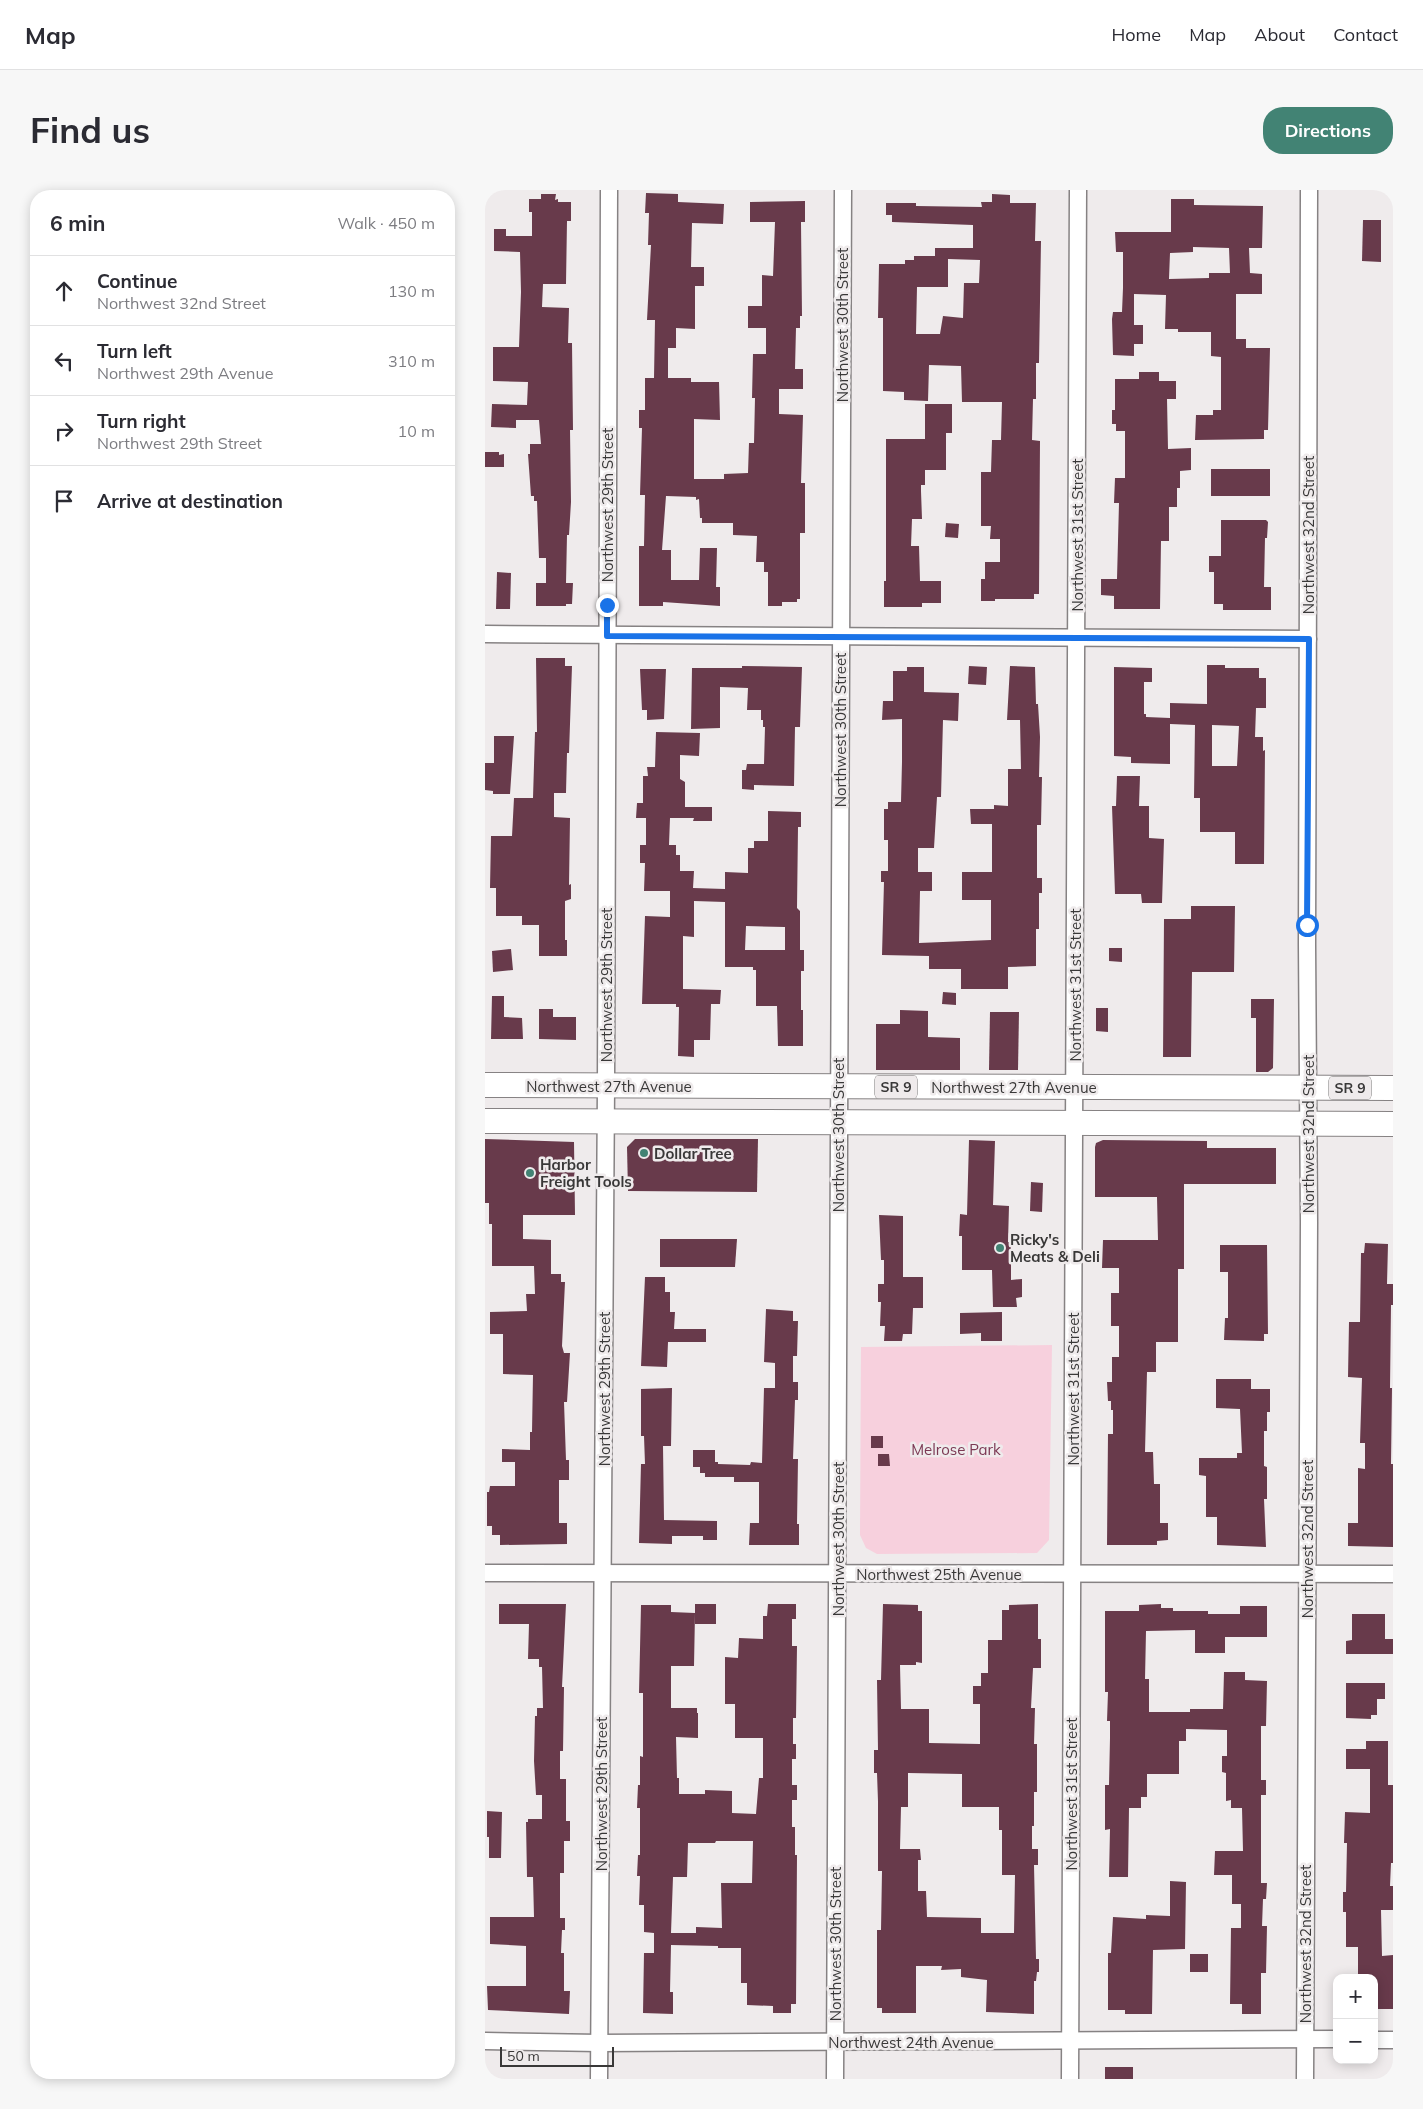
<!DOCTYPE html>
<html lang="en">
<head>
<meta charset="utf-8">
<style>
	body { margin:0; font-family:Mulish,sans-serif; background:#f7f7f7; color:#2b2b33 }
	.controls { position:absolute; right:15px; bottom:15px; display:grid; overflow:hidden; border-radius:10px; box-shadow:0 2px 12px #0003 }
	.controls button { width:45px; height:45px; display:grid; place-items:center; padding:0; border:0; border-bottom:1px solid #e1e1e2; background:#fff; color:#2b2b33; font:25px sans-serif }
	.scale { position:absolute; left:15px; bottom:12px; width:114px; box-sizing:border-box; padding-left:5px; border:2px solid #393838; border-top:0; font-size:14px; line-height:18px; white-space:nowrap; color:#393838; -webkit-text-stroke:4px #efebec; paint-order:stroke }
	.stop { position:absolute; width:15px; height:15px; margin:-11px; border:4px solid #1a73e8; border-radius:50%; background:#fff }
	.stop.end { background:#1a73e8; border-color:#fff; box-shadow:0 1px 5px #0008 }
	.list { margin:0; padding:0; list-style:none }
	h2 { display:flex; justify-content:space-between; align-items:center; height:65px; margin:0; padding:0 20px; font-size:21px }
	h2 small { font-size:16px; font-weight:400; color:#7c7c81 }
	.list li { display:grid; grid-template-columns:32px 1fr auto; gap:15px; align-items:center; box-sizing:border-box; height:70px; padding:0 20px; border-top:1px solid #e1e1e2 }
	.list b { display:block; font-size:19px; white-space:nowrap }
	.list p { margin:0; font-size:16px; white-space:nowrap; color:#7c7c81 }
	.list em { font-size:16px; font-style:normal; color:#7c7c81 }
	.icon { flex:none; width:28px; height:28px; fill:none; stroke:currentColor; stroke-width:2; stroke-linecap:round; stroke-linejoin:round }
	.map { position:relative; flex:none; width:908px; height:1889px; overflow:hidden; border-radius:20px }
	header { display:flex; align-items:center; gap:30px; box-sizing:border-box; height:70px; padding:0 25px; background:#fff; border-bottom:1px solid #e1e1e2 }
	header strong { font-size:24px }
	nav { display:flex; gap:28px; margin-inline-start:auto; font-size:18px }
	.intro { display:flex; align-items:center; justify-content:space-between; box-sizing:border-box; height:120px; padding:0 30px }
	h1 { margin:0; font-size:35px }
	.button { padding:12px 22px; border-radius:20px; background:#428374; color:#fff; font-size:18px; font-weight:700 }
	main { display:flex; gap:30px; padding:0 30px }
	aside { flex:1; background:#fff; border-radius:20px; box-shadow:0 2px 12px #0003 }
	.map>svg:first-child { display:block }
	.green { fill:#f7d0dd }
	.building { fill:#683a4b; fill-rule:evenodd }
	.lines { fill:none; stroke-linecap:round; stroke-linejoin:round }
	.minor-casing { stroke:#868283; stroke-width:19 }
	.highway-casing { stroke:#868283; stroke-width:26 }
	.minor { stroke:#fff; stroke-width:16 }
	.highway { stroke:#fff; stroke-width:24 }
	.route { stroke:#1a73e8; stroke-width:6 }
	.poi-dot { fill:#428374; stroke:#efebec; stroke-width:2 }
	.labels { text-anchor:middle; dominant-baseline:central; stroke-width:5; stroke-linejoin:round; paint-order:stroke }
	.shield { fill:#efebec; stroke:#706e6e; stroke-width:1 }
	.shield-label { font-size:14px; font-weight:bold; fill:#393838 }
	.street-label { font-size:15px; fill:#393838; stroke:#efebec }
	.poi-label { font-size:15px; font-weight:bold; fill:#393838; stroke:#efebec; text-anchor:start }
	.park-label { font-size:15px; fill:#7c3954; stroke:#efebec }
</style>
</head>
<body>
<header>
<strong>Map</strong>
<nav><a>Home</a><a>Map</a><a>About</a><a>Contact</a></nav>
</header>
<div class="intro"><h1>Find us</h1><a class="button">Directions</a></div>
<main>
<aside>
<h2>6 min<small>Walk · 450 m</small></h2>
<ul class="list">
<li><svg class="icon" aria-label="ahead" viewBox="0 0 24 24"><path d="M12 20V5M6 11l6-6 6 6"/></svg><div><b>Continue</b><p>Northwest 32nd Street</p></div><em>130 m</em></li>
<li><svg class="icon" aria-label="left" viewBox="0 0 24 24"><path d="M17 20v-9H6M10 6l-5 5 5 5"/></svg><div><b>Turn left</b><p>Northwest 29th Avenue</p></div><em>310 m</em></li>
<li><svg class="icon" aria-label="right" viewBox="0 0 24 24"><path d="M7 20v-9h11M14 6l5 5-5 5"/></svg><div><b>Turn right</b><p>Northwest 29th Street</p></div><em>10 m</em></li>
<li><svg class="icon" aria-label="arrive" viewBox="0 0 24 24"><path d="M6 21V4h12l-3 4 3 4H6"/></svg><div><b>Arrive at destination</b></div></li>
</ul>
</aside>
<div class="map">
<svg width="908" height="1889" viewBox="0 0 908 1889">
	<rect width="100%" height="100%" fill="#efebec"/>
	<path class="green" d="M567 1155 564 1350 552 1363 392 1364 381 1358 375 1345 376 1157Z"/>
	<g class="building">
		<path d="M161 3 193 4V12L239 14 238 34 207 33 206 77H219V96H210V139L191 138V158H183V188H206V192H234L235 230 209 229V289H239V284L263 283 264 253H269L270 208H267L268 164H281V138H263V116H277V85L288 86 290 32H265V12L320 11V32H316L317 126H315V138H311L310 179H318V199H294V224L318 225 316 293H320V343H315V409H312V412H297V416H283V382H279V372H271L272 346 248 345V333H217V328H215L214 309 211 310V307L181 306 177 360H186V390H214L215 358H232L231 397H235V416L178 412V416H154V356H159L160 305H155L157 238H154V220H160V188H169L170 130H162L166 55H163L164 23H160Z"/>
		<path d="M56 4H71L70 10 73 9V12H86V31H82L81 94H58L57 117 84 118 83 153H87L88 240H85L86 312 84 345H82L81 393H88L87 414H81V416H51V393H61V368H54L52 311H49V306H46L43 264H45V254H56L54 230H31V238L6 237 7 214 42 215 43 192 8 191V157H34L36 102 35 62 9 61V39H21V46H47V22H44V9H56Z"/>
		<path d="M507 4 525 5V13H551L550 51H556L554 173H551V209H548L547 250 555 251 554 404H549V409H510V411H496V389H500V372H515V349H505L506 336H496V282H506L507 250H516L517 212H477L476 176 444 175 443 211 419 210V202L398 201V128H393L394 74H420V70H429V66H450V58H488V35L407 32V25H401V13H431V16L497 17 496 12H507ZM463 69 495 70 494 93H479L478 128 458 126 455 144H431L432 97H463Z"/>
		<path d="M686 9H709V15L778 16 777 58H764L765 83 777 84V104H751V149H761V158H785L783 240H779V249L710 250 711 225H728V220H736V167L726 166V142H693V139H680L681 105 649 104V135H658V154H649V166L628 165 627 129 628 122H637L638 98V62H631L630 42H686ZM708 57 744 58 745 83H724V88L684 89 685 63 708 62Z"/>
		<path d="M878 30H896V72L877 71Z"/>
		<path d="M654 182H674V191H691V209H682L683 259 706 258V280L695 281V298H692V317H684V351H676L675 419H629V406L616 405V389H632L634 313H629L630 288H640V241H631V234H627V220H630V189H654Z"/>
		<path d="M440 214H467V243H461V280H440V295H436V301L437 329H427L426 356H434L435 391H456V413H437V417H399V391H401V249H440Z"/>
		<path d="M0 262H14V265L19 264V277H0Z"/>
		<rect x="726" y="279" width="59" height="27"/>
		<path d="M736 330H781L783 332 782 348H780L779 397H786V420H738V414H729V382H724V366H736Z"/>
		<path d="M461 333 474 334 473 348 460 347Z"/>
		<path d="M12 382 26 383 25 419H11Z"/>
		<path d="M51 468H80V476H87L84 563H82L81 603H69V627L85 628 84 695 86 694V709L80 711V750H82V766H54V735H37V726H11V698H5L6 646H27L29 608H48L50 542H52Z"/>
		<path d="M722 475H740V478H774V488H781V518H771L770 547H778V561L780 560 779 674H750V642H715V608H709L710 535 685 534V574L646 573V567L629 566V477L667 478V492H659V524H661V527L685 528V513L722 514ZM727 535 754 536 752 576H727Z"/>
		<path d="M257 476 317 477 315 537H310L309 596 269 595V600L257 599V580H261L262 574H279L280 537H278V530H276V520H262L263 498 235 497V538L206 539 207 478H257Z"/>
		<path d="M484 476 502 477 501 495 483 494Z"/>
		<path d="M525 476 550 477 551 514H553L555 547 554 587H557L556 635H552V688H557V703H554V739H551V776L523 777V799H476V779H444V766L397 765 399 692H396V681H403V650H399V619H403V612H416L417 572V529L397 530 398 511H408V481H422V477H439V502L474 503 473 531 458 530 456 607H452L449 658H433V682H447V701H435L434 753 506 750V710H477V682H507V634H486L485 619H509V615L523 616V579H536L535 530H522Z"/>
		<path d="M155 479H181L179 529 162 530V520H157Z"/>
		<path d="M171 542 215 543 214 566 195 565V589L200 592V617H227V631H208L209 628H185L184 655H191V665H195V681H209L208 698 240 699V682L263 683V658H269V651H283V621L316 622V637H313L312 718 315 721V760H319V781H316V820H318V856H293L292 816H271V780H268V777H240V712L209 711V747L198 746V799L236 800 235 814H226L225 850H209V867L193 866 194 817H191V814H157L160 726 185 727V701H159L160 673H155V655H161V628H151L152 613H158V586H163L162 577H170ZM261 736 300 737V760H260Z"/>
		<path d="M9 546H29L25 604H8V601L0 600V573H9Z"/>
		<path d="M632 586H655L654 616H664V648L679 649 677 713H657L656 704H630L627 616H631Z"/>
		<path d="M706 716H750L749 782H707L706 867H678L679 729H706Z"/>
		<path d="M624 758H637V772L624 771Z"/>
		<path d="M26 759 28 780 8 782 7 761Z"/>
		<path d="M458 802 471 803V815L457 814Z"/>
		<path d="M7 806H19V827L37 828 38 849H6Z"/>
		<path d="M766 809H789L788 878 783 882H771V828H766Z"/>
		<path d="M611 818H623V842L611 841Z"/>
		<path d="M54 819H68V827H91V850L54 849Z"/>
		<path d="M415 820 443 821V847L475 848V880H391V834H415Z"/>
		<path d="M505 822H534L533 880H504Z"/>
		<path d="M0 949 89 952 90 1025H38V1049L66 1050V1084H76V1092H80L77 1156 79 1163H85L82 1212H79L81 1270H84V1290H74V1333H82V1354L15 1355V1345H7V1336H2V1302H4L5 1296H30V1272H17V1259L45 1260V1242H47L48 1185 18 1184V1144H5V1122L42 1121 41 1104H50L49 1076H7V1034H4V1013H0Z"/>
		<path d="M150 949H273L272 1002 143 1001 142 957Z"/>
		<path d="M484 950 510 951 508 1015 524 1016 523 1052H526V1090L537 1089V1107L531 1108 532 1117H508L507 1080H477V1046H474L475 1024 482 1025Z"/>
		<path d="M618 950 722 951V958H791V994H699V1079H693V1152H671V1182H662L660 1262H668L669 1294H675V1333H683V1350L672 1351V1355H622L623 1244H628V1220H626V1211H623L622 1192H627V1167H634V1136H626V1103H634V1078H617L618 1050H673L672 1007H610V957L611 953Z"/>
		<path d="M546 992 558 993 557 1022 545 1021Z"/>
		<path d="M394 1025 418 1026V1087H438V1118H428L427 1144H418L417 1151H399L400 1136H395L396 1112H393V1094H399V1070H396Z"/>
		<path d="M175 1049H252L250 1077H175Z"/>
		<path d="M880 1053 903 1054 902 1094H908V1115H906L905 1198H907L906 1274H908V1357L863 1356V1333H873V1278L880 1279V1253H875L877 1188 863 1187 864 1132H875L876 1063H879Z"/>
		<path d="M735 1055H782L783 1144H779V1151L739 1150 740 1128H743V1082H735Z"/>
		<path d="M160 1087H180V1102H185V1122H190L189 1139H221V1152H183L182 1177 156 1176Z"/>
		<path d="M281 1119 308 1121V1131H313L312 1166H308V1192H313V1210H310L308 1269H313L312 1334H314V1355H264L265 1333H274V1292H249V1287H220V1283H215V1277H208V1260H230V1272H233V1274L265 1275 266 1272 277 1273 279 1198H290V1173L279 1172Z"/>
		<path d="M517 1122V1151H496V1143L475 1144V1123Z"/>
		<path d="M731 1189H766V1199H785V1222H782V1241H779V1276L782 1277V1309H779L781 1357 732 1355V1327H721V1286L714 1285V1268H752V1263H757L755 1219 731 1218Z"/>
		<path d="M187 1198 186 1256H178L179 1330 232 1331V1350H218V1346H187V1354L154 1353 156 1274H160L159 1246H156V1199Z"/>
		<rect x="386" y="1246" width="12" height="12"/>
		<path d="M393 1264H404L405 1276H393Z"/>
		<path d="M14 1414H81L77 1497H79L78 1561H75V1589H81V1631H85V1651H79V1683H75V1728H80V1740H77L76 1763H79V1801H85L84 1824 3 1820 2 1796H41V1756L5 1754V1727H49L48 1687H42L41 1632H43V1629H57V1605H51L49 1571 50 1526H52V1518H58L57 1477H54V1469H43L44 1434H14Z"/>
		<rect x="210" y="1414" width="21" height="20"/>
		<path d="M283 1414H311V1429H307V1456H312L311 1528H308V1554H311V1569H307V1595H312V1610H307V1637H310V1665H312L311 1814H306V1823H288V1816L262 1815V1793H256V1758H233V1756L186 1755 185 1802H188V1824L158 1823 159 1763H169V1743L159 1742V1715H154L155 1686H152L153 1665H155V1618H152L153 1595H155V1566L158 1567V1503H154L156 1415H186V1422L210 1423 209 1476H186V1518H212V1523H213V1548L191 1547 192 1588H194V1604H220V1600L247 1601V1623L271 1624 274 1588H278V1548H250V1514H240V1467L253 1468 254 1448 278 1449V1426H282ZM231 1651H268L267 1693H236L237 1738 211 1737V1743H186L188 1687H202L203 1653H230Z"/>
		<path d="M398 1414 433 1415V1421H437V1473L431 1472V1475H415L416 1519H444V1553L495 1554V1514H488V1496H496V1483H503V1450H517V1420H524V1415L553 1414V1449H556V1478H548L546 1518H550L549 1554H552V1602H549V1636H547V1659H553V1675H549L551 1769H554V1782H552L551 1791H549V1824L501 1822 502 1790 476 1787V1779L456 1780 457 1776H431V1823H397V1818H392V1740H396L397 1681H393V1611L392 1583H389V1560H393L392 1490H396ZM423 1583 477 1584V1617H514V1640H517V1685H530L529 1743H496V1728L442 1727 441 1701H433V1670H436L435 1659H415L416 1617H423Z"/>
		<path d="M676 1414V1418H688V1421H723V1424H755V1416H782V1447H740V1463H710V1440L661 1441 660 1489H664V1522H705V1519H738L739 1482H760V1490L782 1491 781 1536H776V1590H781V1605H776V1693H782L781 1709H778L777 1736H782L781 1783H776V1824H757V1814H745L746 1738H756V1714H747V1685H729L730 1661H758L757 1618H746V1610L741 1611V1583L737 1582V1566H742V1540L701 1539V1551H694V1584H662V1607H656V1618H644L643 1687H624L625 1639 620 1640V1595H624L625 1548V1531H622L623 1502H620V1421H654V1415Z"/>
		<path d="M867 1424H900V1449H908V1464H861V1451L867 1450Z"/>
		<path d="M861 1493H900V1509H892V1525H886V1529L861 1528Z"/>
		<path d="M881 1551H903V1595H908V1673H906L905 1696H908V1720H896L897 1766 908 1765V1819H889V1788H873V1757H861V1722H858V1702H861L862 1653H859L860 1622 885 1623V1579H861V1559H881Z"/>
		<path d="M2 1621 17 1622 16 1668H4V1647H2Z"/>
		<path d="M685 1691 701 1692 700 1759 668 1760 667 1824H640V1820H623V1763H626L628 1727 661 1729V1725L685 1726Z"/>
		<rect x="705" y="1764" width="18" height="18"/>
		<rect x="620" y="1877" width="28" height="12"/>
	</g>
	<g class="lines">
		<defs>
			<g id="minor">
				<path d="M0 444 823 449"/>
				<path d="M0 1383 908 1384"/>
				<path d="M889 1850H908"/>
				<path d="M0 1851 114 1853 852 1849"/>
				<path d="M114 1889 121 896 124 0"/>
				<path d="M350 1889 358 0"/>
				<path d="M585 1889 593 0"/>
				<path d="M820 1889 824 1032 822 754 824 0"/>
			</g>
			<g id="highway">
				<path d="M0 895 908 898"/>
				<path d="M0 931 908 934"/>
			</g>
		</defs>
		<use href="#minor" class="minor-casing"/>
		<use href="#highway" class="highway-casing"/>
		<use href="#minor" class="minor"/>
		<use href="#highway" class="highway"/>
	</g>
	<g class="lines">
		<path class="route" d="M122 415V446L824 449 822 735"/>
	</g>
	<g class="poi-dot">
		<circle cx="159" cy="963" r="5"/>
		<circle cx="45" cy="983" r="5"/>
		<circle cx="515" cy="1058" r="5"/>
	</g>
	<g class="labels">
		<g class="shield">
			<rect x="390" y="885.5" width="42" height="23" rx="4"/>
			<rect x="844" y="886.5" width="42" height="23" rx="4"/>
		</g>
		<g class="shield-label">
			<text x="411" y="897">SR 9</text>
			<text x="865" y="898">SR 9</text>
		</g>
		<g class="street-label">
			<text transform="translate(357 135) rotate(-90)">Northwest 30th Street</text>
			<text transform="translate(122 315) rotate(-90)">Northwest 29th Street</text>
			<text transform="translate(592 345) rotate(-90)">Northwest 31st Street</text>
			<text transform="translate(823 345) rotate(-90)">Northwest 32nd Street</text>
			<text transform="translate(355 540) rotate(-90)">Northwest 30th Street</text>
			<text transform="translate(121 795) rotate(-90)">Northwest 29th Street</text>
			<text transform="translate(590 795) rotate(-90)">Northwest 31st Street</text>
			<text x="124" y="896">Northwest 27th Avenue</text>
			<text x="529" y="897">Northwest 27th Avenue</text>
			<text transform="translate(823 944) rotate(-90)">Northwest 32nd Street</text>
			<text transform="translate(353 945) rotate(-90)">Northwest 30th Street</text>
			<text transform="translate(119 1199) rotate(-90)">Northwest 29th Street</text>
			<text transform="translate(588 1199) rotate(-90)">Northwest 31st Street</text>
			<text transform="translate(353 1349) rotate(-90)">Northwest 30th Street</text>
			<text transform="translate(822 1349) rotate(-90)">Northwest 32nd Street</text>
			<text x="454" y="1384">Northwest 25th Avenue</text>
			<text transform="translate(116 1604) rotate(-90)">Northwest 29th Street</text>
			<text transform="translate(586 1604) rotate(-90)">Northwest 31st Street</text>
			<text transform="translate(350 1754) rotate(-90)">Northwest 30th Street</text>
			<text transform="translate(820 1754) rotate(-90)">Northwest 32nd Street</text>
			<text x="426" y="1852">Northwest 24th Avenue</text>
		</g>
		<g class="poi-label">
			<text x="169" y="963">Dollar Tree</text>
			<text x="55" y="974">Harbor<tspan x="55" dy="17">Freight Tools</tspan></text>
			<text x="525" y="1049">Ricky's<tspan x="525" dy="17">Meats &amp; Deli</tspan></text>
		</g>
		<g class="park-label">
			<text x="471" y="1259">Melrose Park</text>
		</g>
	</g>
</svg>
<div class="controls">
<button>+</button>
<button>−</button>
</div>
<div class="scale">50 m</div>
<div class="stop" style="left:822px;top:735px"></div>
<div class="stop end" style="left:122px;top:415px"></div>
</div>
</main>
</body>
</html>
